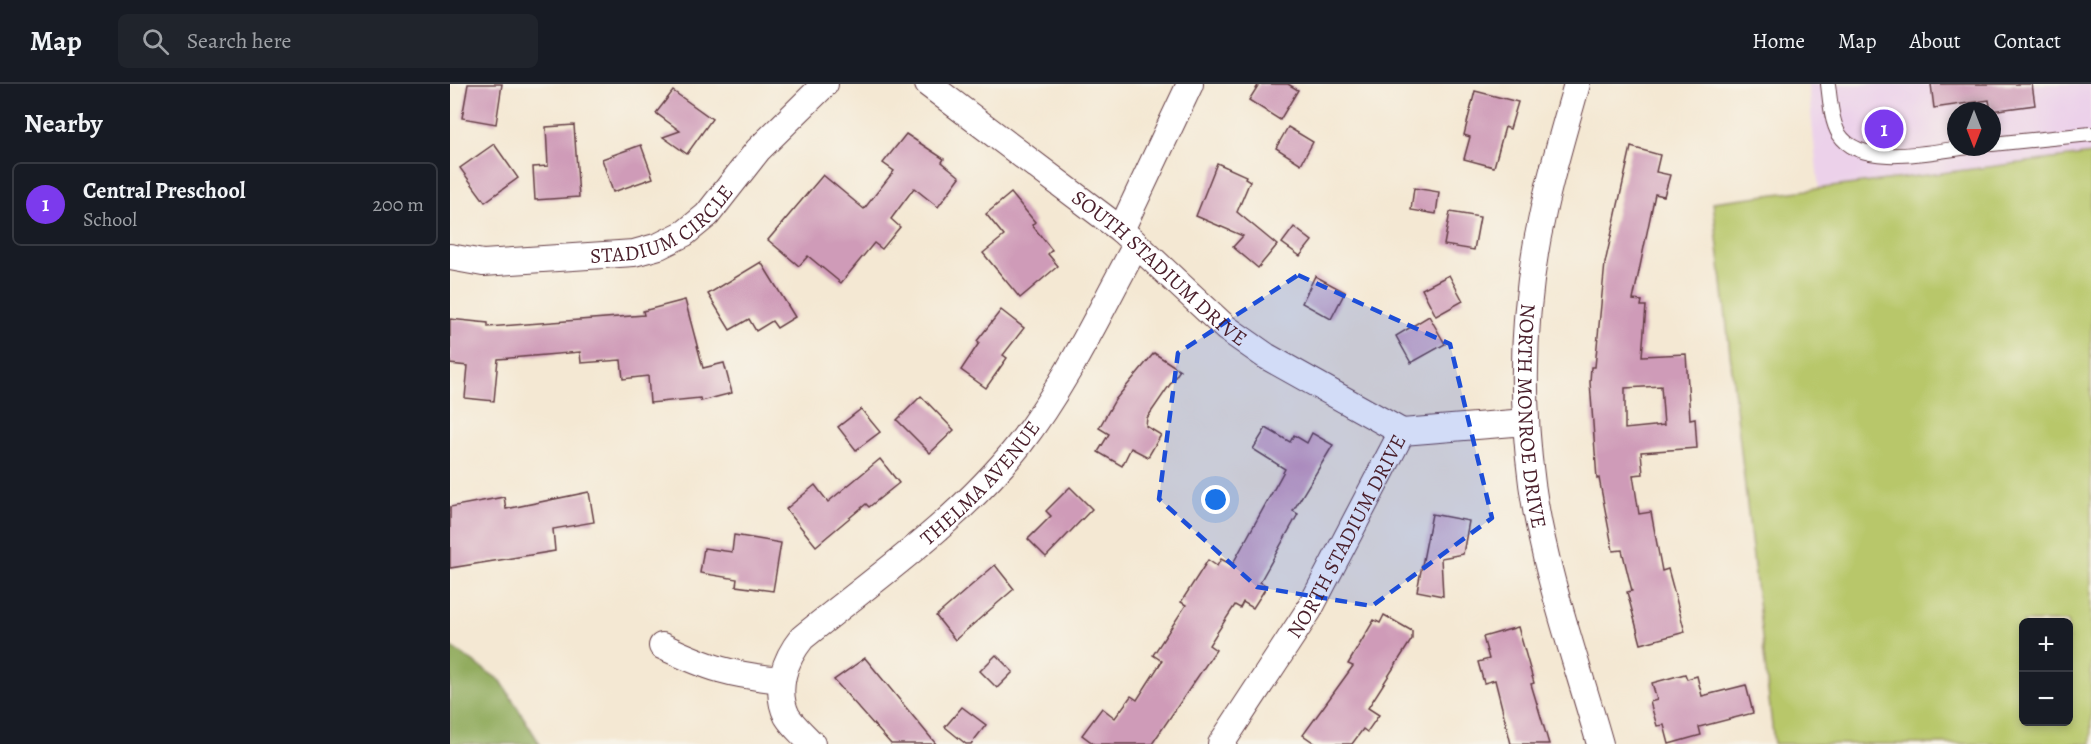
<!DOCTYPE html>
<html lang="en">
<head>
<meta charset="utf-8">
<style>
	body { margin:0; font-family:Alegreya,serif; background:#20242c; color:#f1f3f6 }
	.controls { position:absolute; right:18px; bottom:18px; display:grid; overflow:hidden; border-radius:9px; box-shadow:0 3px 9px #0003 }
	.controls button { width:54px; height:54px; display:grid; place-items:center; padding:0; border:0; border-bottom:2px solid #363941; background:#171b24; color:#f1f3f6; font:30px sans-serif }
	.compass { position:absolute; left:1497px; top:18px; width:54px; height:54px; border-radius:50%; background:#171b24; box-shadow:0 3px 9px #0003; rotate:180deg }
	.you { position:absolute; left:766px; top:416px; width:21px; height:21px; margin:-15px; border:4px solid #fff; border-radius:50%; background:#1a73e8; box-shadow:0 0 0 9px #1a73e833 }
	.badge { display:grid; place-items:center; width:39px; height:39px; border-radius:50%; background:#7c3aed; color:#fff; font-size:20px; font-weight:700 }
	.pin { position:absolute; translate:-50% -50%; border:3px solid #fff; box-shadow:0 2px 6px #0006 }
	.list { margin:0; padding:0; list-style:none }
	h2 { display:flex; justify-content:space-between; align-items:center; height:78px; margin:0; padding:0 24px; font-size:26px }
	h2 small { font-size:20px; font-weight:400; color:#9ea1a6 }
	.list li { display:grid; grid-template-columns:39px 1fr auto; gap:18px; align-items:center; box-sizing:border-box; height:84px; margin:0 12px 12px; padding:0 12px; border:2px solid #363941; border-radius:9px }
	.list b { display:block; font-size:22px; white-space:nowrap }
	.list p { margin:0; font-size:20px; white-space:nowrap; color:#9ea1a6 }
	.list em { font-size:20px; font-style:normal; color:#9ea1a6 }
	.icon { flex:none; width:33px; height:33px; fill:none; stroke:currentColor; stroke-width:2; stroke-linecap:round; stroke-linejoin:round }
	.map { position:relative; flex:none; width:1641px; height:660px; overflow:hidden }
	header { display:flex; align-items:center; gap:36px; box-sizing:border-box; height:84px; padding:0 30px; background:#171b24; border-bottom:2px solid #363941 }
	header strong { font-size:28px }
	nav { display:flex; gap:33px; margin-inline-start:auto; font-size:21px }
	.search { width:420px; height:54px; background:#20242c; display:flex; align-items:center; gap:15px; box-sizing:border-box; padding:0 21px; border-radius:9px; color:#9ea1a6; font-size:22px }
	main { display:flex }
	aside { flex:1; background:#171b24 }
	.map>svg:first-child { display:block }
	.built { fill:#ecd1ea; fill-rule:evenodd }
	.green { fill:#b8c76a; stroke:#81734a; stroke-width:1.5; fill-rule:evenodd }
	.forest { fill:#92ac5e; stroke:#6e6644; stroke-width:1.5 }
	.building { fill:#cf9bb8; fill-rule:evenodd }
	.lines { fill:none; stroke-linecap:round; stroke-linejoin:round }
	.service-casing { stroke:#643d44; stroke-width:16 }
	.minor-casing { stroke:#643d44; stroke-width:28 }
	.service { stroke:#fff; stroke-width:14 }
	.minor { stroke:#fff; stroke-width:26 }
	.marked { fill:#1d4ed8; fill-opacity:0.2; stroke:#1d4ed8; stroke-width:4.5; stroke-dasharray:12 8; stroke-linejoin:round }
	.labels { text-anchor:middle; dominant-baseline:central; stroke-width:4.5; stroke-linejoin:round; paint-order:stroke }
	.street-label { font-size:21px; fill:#4a1f2b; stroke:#f7f3e8 }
</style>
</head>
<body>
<header>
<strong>Map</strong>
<div class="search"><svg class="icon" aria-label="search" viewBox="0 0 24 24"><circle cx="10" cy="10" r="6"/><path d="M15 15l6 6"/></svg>Search here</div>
<nav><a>Home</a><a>Map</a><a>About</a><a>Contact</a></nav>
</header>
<main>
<aside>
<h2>Nearby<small></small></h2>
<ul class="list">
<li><span class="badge">1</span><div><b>Central Preschool</b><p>School</p></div><em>200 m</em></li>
</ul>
</aside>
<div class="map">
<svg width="1641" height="660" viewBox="0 0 1641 660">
	<rect width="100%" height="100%" fill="#f7f3e8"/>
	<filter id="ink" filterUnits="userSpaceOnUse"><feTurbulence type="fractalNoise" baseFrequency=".0167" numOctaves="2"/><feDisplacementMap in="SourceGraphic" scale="12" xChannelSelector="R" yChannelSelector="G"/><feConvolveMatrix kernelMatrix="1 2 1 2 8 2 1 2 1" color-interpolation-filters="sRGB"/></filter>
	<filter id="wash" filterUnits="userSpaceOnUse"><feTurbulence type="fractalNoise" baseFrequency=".008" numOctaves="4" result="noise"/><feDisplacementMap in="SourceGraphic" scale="24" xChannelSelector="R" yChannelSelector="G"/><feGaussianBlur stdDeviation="1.35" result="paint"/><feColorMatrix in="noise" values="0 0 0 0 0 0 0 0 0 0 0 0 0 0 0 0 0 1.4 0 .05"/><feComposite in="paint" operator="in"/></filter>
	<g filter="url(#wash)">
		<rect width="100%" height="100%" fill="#f4e8d3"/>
		<path class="built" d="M1358 0H1641V70L1369 107ZM1506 27H1542V63H1506Z"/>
		<path class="green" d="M1641 70V660H1324L1263 118ZM1618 538V638H1574V538Z"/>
		<path class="forest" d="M0 562 51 597 90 660H0Z"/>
		<g id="blocks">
			<g class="building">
				<path d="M18 0H52L46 40 12 34Z"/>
				<path d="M809 0H838L848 6 830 36 799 16Z"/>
				<path d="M1481 0H1582L1585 21 1541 27 1539 16 1484 24Z"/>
				<path d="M223 7 262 35 237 70 213 53 230 47 206 29Z"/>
				<path d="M1025 7 1068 18 1060 45 1055 43 1044 83 1014 75 1020 53 1014 51Z"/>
				<path d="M124 41 129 113 85 116 83 83 98 82 96 43Z"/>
				<path d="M838 43 863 58 851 80 826 64Z"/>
				<path d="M456 50 494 75 492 78 510 93 488 123 464 104 441 135 450 143 432 165 424 159 391 199 358 172 349 182 318 156 373 91 414 125 444 87 433 79Z"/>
				<path d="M44 60 68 94 35 118 10 84Z"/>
				<path d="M191 61 203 94 163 108 152 75Z"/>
				<path d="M1181 63 1210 71 1206 88 1220 91 1214 112 1205 110 1183 216 1192 217 1191 222H1196L1192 272 1236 270 1240 335 1245 334 1247 364 1191 368 1193 390 1183 391 1189 430 1201 428 1212 487 1218 485 1235 548 1191 560 1177 508 1182 507 1172 466 1163 467 1149 394 1147 395 1140 298 1141 283H1145L1155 179ZM1211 302 1214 341 1175 345V304Z"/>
				<path d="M767 79 796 92 795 94 800 97 787 128 827 161 808 184 783 163 793 152 746 132Z"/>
				<path d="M964 104 989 108 986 130 961 126Z"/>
				<path d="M561 109 585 138 582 141 602 166 598 170 608 182 570 214 533 169 554 152 536 130Z"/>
				<path d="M1000 128 1030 133 1024 166 994 161Z"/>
				<path d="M844 143 862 157 850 172 832 159Z"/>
				<path d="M311 178 345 233 327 244 322 237 306 247 299 235 280 246 258 210Z"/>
				<path d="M999 191 1013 217 986 232 972 205Z"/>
				<path d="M865 192 895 208 881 235 852 219Z"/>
				<path d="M235 216 253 284 274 279 282 309 251 317 250 314 200 319 198 292 173 295 171 276 131 279 130 268 48 275 44 317 15 314 18 282 0 280V235L38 239V243L194 231 193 227Z"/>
				<path d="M551 226 574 244 553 271 557 274 536 304 511 286 529 259 527 257Z"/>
				<path d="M979 232 995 260 961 279 946 252Z"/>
				<path d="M704 269 730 286 697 334 696 342 711 351 698 373 681 364 672 382 648 368 659 350 649 344 665 316Z"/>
				<path d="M471 312 504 346 480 369 447 336Z"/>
				<path d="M411 325 430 348 406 366 388 343Z"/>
				<path d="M816 344 840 358 844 351 857 359 862 349 883 361 843 427 848 430 810 498 817 502 803 524 793 518 790 524 785 521 759 561 766 566 702 660H644L632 651 652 624 665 634 681 612 687 616 712 577 703 571 736 521 731 518 758 476 767 482 771 475 782 481 835 385 803 365Z"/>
				<path d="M430 375 449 399 419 423 416 420 366 462 336 425 365 401 378 418Z"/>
				<path d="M620 403 642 425 596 473 578 455 601 432 596 427Z"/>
				<path d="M139 408 144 438 103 445 105 467 0 484V423L54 413 56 425Z"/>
				<path d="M982 430 1019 437 1013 470 991 474 993 512 967 507Z"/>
				<path d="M284 451 331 459 323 507 286 502 287 495 250 489 254 464 282 468Z"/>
				<path d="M545 481 564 505 505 556 486 532Z"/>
				<path d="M934 531 962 547V555L918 624 929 631 917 648 913 645 902 660H866L853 651 903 582 898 580 924 536 930 539Z"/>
				<path d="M1068 543 1084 599 1081 600 1099 660H1061L1045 596 1034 599 1028 578 1039 575 1033 553Z"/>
				<path d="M546 571 563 588 547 604 530 587Z"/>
				<path d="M415 574 439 603 486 660H441L384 596Z"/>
				<path d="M1235 590 1237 595 1247 592 1252 612 1296 601 1303 629 1249 643 1251 651 1219 660 1214 641 1207 642 1200 618 1207 616 1202 599Z"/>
				<path d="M512 623 536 641 521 660H516L495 643Z"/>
			</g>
		</g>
	</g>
	<g filter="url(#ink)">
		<use href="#blocks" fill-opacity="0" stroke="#643d44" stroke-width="1.5"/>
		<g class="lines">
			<defs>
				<g id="service">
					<path d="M1378 0C1380 15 1381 37 1389 50 1411 85 1484 67 1518 63"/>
					<path d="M1542 60 1641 50"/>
				</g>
				<g id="minor">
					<path id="s1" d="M478 0 671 146 776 244 816 272 952 348"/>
					<path id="s2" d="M1127 0C1115 42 1102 85 1093 128 1073 217 1070 310 1082 400 1094 488 1126 575 1150 660"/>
					<path d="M671 146 740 0"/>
					<path id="s3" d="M0 173 33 179 184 169 209 162 235 149 257 131 308 66 375 0"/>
					<path d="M212 562C259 584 280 591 332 596"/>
					<path id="s4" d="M362 660C354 651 343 642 337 632 324 605 335 575 352 554 427 493 509 437 569 361 616 300 649 229 686 161"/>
					<path id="s5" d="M771 660 859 526 952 348 1076 338"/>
				</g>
			</defs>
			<use href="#service" class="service-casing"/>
			<use href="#minor" class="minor-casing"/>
			<use href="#service" class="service"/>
			<use href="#minor" class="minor"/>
		</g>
	</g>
	<path class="marked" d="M848 191 1000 260 1042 434 922 522 807 503 709 415 728 269Z"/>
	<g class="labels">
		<g class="street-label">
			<text stroke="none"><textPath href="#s3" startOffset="222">STADIUM CIRCLE</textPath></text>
			<text stroke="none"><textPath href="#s1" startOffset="296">SOUTH STADIUM DRIVE</textPath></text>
			<text stroke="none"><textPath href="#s2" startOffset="338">NORTH MONROE DRIVE</textPath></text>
			<text stroke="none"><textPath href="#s4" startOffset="358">THELMA AVENUE</textPath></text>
			<text stroke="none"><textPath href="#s5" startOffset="243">NORTH STADIUM DRIVE</textPath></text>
		</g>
	</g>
</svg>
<div class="controls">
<button>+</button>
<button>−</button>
</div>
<svg class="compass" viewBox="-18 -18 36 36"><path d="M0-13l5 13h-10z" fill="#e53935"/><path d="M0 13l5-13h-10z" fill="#9ea1a6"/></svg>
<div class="you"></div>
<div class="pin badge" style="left:1434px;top:45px">1</div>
</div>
</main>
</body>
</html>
